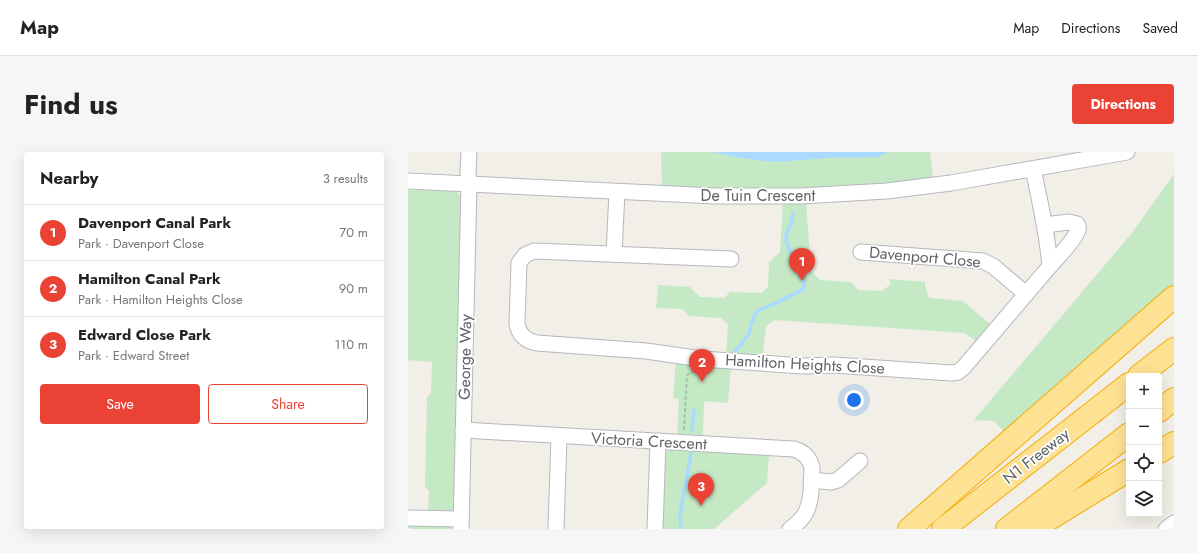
<!DOCTYPE html>
<html lang="en">
<head>
<meta charset="utf-8">
<style>
	body { margin:0; font-family:Jost,sans-serif; background:#f6f6f6; color:#222 }
	.controls { position:absolute; right:12px; bottom:12px; display:grid; overflow:hidden; border-radius:4px; box-shadow:0 4px 16px #0002 }
	.controls button { width:36px; height:36px; display:grid; place-items:center; padding:0; border:0; border-bottom:1px solid #e0e0e0; background:#fff; color:#222; font:20px sans-serif }
	.you { position:absolute; left:446px; top:248px; width:14px; height:14px; margin:-10px; border:3px solid #fff; border-radius:50%; background:#1a73e8; box-shadow:0 0 0 6px #1a73e833 }
	.badge { display:grid; place-items:center; width:26px; height:26px; border-radius:50%; background:#ea4335; color:#fff; font-size:13px; font-weight:700 }
	.pin { position:absolute; translate:-50% -33px; filter:drop-shadow(0 1px 2px #0008) }
	.pin::after { content:''; position:absolute; top:21px; width:14px; height:12px; background:inherit; clip-path:polygon(0 0,100% 0,50% 100%) }
	.list { margin:0; padding:0; list-style:none }
	h2 { display:flex; justify-content:space-between; align-items:center; height:52px; margin:0; padding:0 16px; font-size:17px }
	h2 small { font-size:13px; font-weight:400; color:#767676 }
	.list li { display:grid; grid-template-columns:26px 1fr auto; gap:12px; align-items:center; box-sizing:border-box; height:56px; padding:0 16px; border-top:1px solid #e0e0e0 }
	.list b { display:block; font-size:15px; white-space:nowrap }
	.list p { margin:0; font-size:13px; white-space:nowrap; color:#767676 }
	.list em { font-size:13px; font-style:normal; color:#767676 }
	.actions { display:flex; gap:8px; padding:12px 16px }
	.actions a { flex:1; padding:9px 0; border:1px solid #ea4335; border-radius:4px; text-align:center; font-size:14px; color:#ea4335 }
	.actions .main { background:#ea4335; color:#fff }
	.icon { flex:none; width:22px; height:22px; fill:none; stroke:currentColor; stroke-width:2; stroke-linecap:round; stroke-linejoin:round }
	.map { position:relative; flex:none; width:766px; height:377px; overflow:hidden; border-radius:4px }
	header { display:flex; align-items:center; gap:24px; box-sizing:border-box; height:56px; padding:0 20px; background:#fff; border-bottom:1px solid #e0e0e0 }
	header strong { font-size:19px }
	nav { display:flex; gap:22px; margin-inline-start:auto; font-size:14px }
	.intro { display:flex; align-items:center; justify-content:space-between; box-sizing:border-box; height:96px; padding:0 24px }
	h1 { margin:0; font-size:28px }
	.button { padding:10px 18px; border-radius:4px; background:#ea4335; color:#fff; font-size:14px; font-weight:700 }
	main { display:flex; gap:24px; padding:0 24px }
	aside { flex:1; background:#fff; border-radius:4px; box-shadow:0 4px 16px #0002 }
	.map>svg:first-child { display:block }
	.green { fill:#c5e8c5 }
	.water { fill:#aadaff }
	.lines { fill:none; stroke-linecap:round; stroke-linejoin:round }
	.stream { stroke:#aadaff; stroke-width:3.5 }
	.minor-casing { stroke:#b5b8bc; stroke-width:17 }
	.highway-casing { stroke:#f9ab00; stroke-width:24 }
	.path { stroke:#9cc7a9; stroke-width:2; stroke-dasharray:4 2; stroke-linecap:butt }
	.minor { stroke:#fff; stroke-width:15 }
	.highway { stroke:#fde293; stroke-width:22 }
	.labels { text-anchor:middle; dominant-baseline:central; stroke-width:3.5; stroke-linejoin:round; paint-order:stroke }
	.street-label { font-size:16px; fill:#5f6368; stroke:#fff }
</style>
</head>
<body>
<header>
<strong>Map</strong>
<nav><a>Map</a><a>Directions</a><a>Saved</a></nav>
</header>
<div class="intro"><h1>Find us</h1><a class="button">Directions</a></div>
<main>
<aside>
<h2>Nearby<small>3 results</small></h2>
<ul class="list">
<li><span class="badge">1</span><div><b>Davenport Canal Park</b><p>Park · Davenport Close</p></div><em>70 m</em></li>
<li><span class="badge">2</span><div><b>Hamilton Canal Park</b><p>Park · Hamilton Heights Close</p></div><em>90 m</em></li>
<li><span class="badge">3</span><div><b>Edward Close Park</b><p>Park · Edward Street</p></div><em>110 m</em></li>
</ul>
<div class="actions"><a class="main">Save</a><a>Share</a></div>
</aside>
<div class="map">
<svg width="766" height="377" viewBox="0 0 766 377">
	<rect width="100%" height="100%" fill="#f1efe8"/>
	<g class="green">
		<path d="M253 0H522L525 27 451 34 379 38 254 36Z"/>
		<path d="M766 22V132L596 280 586 269 566 268 723 82Z"/>
		<path d="M0 38 47 39 50 41 54 46 46 357 44 360 20 362 21 339 17 334 19 245 23 241 24 210 0 208Z"/>
		<path d="M375 50H398L403 119 412 128 443 130 450 138 474 139 482 133V127L517 130V135L521 146 555 149 582 172 568 189 557 181 367 168 358 174 355 201 347 204H318L320 173 314 166 280 164 275 157 248 156 250 133 282 135 292 145 316 146 322 140 353 141 360 135 361 110 372 100Z"/>
		<path d="M268 207 323 214 320 251 296 249 295 283 269 282 271 247 265 246Z"/>
		<path d="M261 297 361 301 359 331 306 377H252L255 304Z"/>
		<path d="M0 371 37 372 44 377H0Z"/>
	</g>
	<path class="water" d="M305 0H479L478 2 468 5 420 6 368 10 331 6Z"/>
	<g class="lines">
		<g class="stream">
			<path d="M325 202 341 182 343 172 349 159 366 152 396 137V125L387 110 378 89V83L384 69 385 61"/>
			<path d="M284 279 286 258"/>
			<path d="M273 377 272 363 283 301"/>
		</g>
		<defs>
			<g id="minor">
				<path d="M0 29 307 44H392L479 39 543 31 719 0"/>
				<path d="M637 73 661 70 669 72C670 75 671 74 670 78 667 88 649 106 642 114"/>
				<path d="M453 100 575 109 585 114 618 142"/>
				<path d="M206 102 209 40"/>
				<path d="M323 107 126 99 117 103 111 111 109 172C111 183 118 189 129 191L238 199 294 207 396 214 426 213 543 221 550 220 556 215 642 114C639 81 632 49 625 17"/>
				<path d="M55 278 386 297C396 300 402 306 404 316 403 332 405 353 394 366 391 370 386 374 382 377"/>
				<path d="M403 328 423 330 430 328 452 309"/>
				<path d="M0 366 53 367"/>
				<path d="M53 377 61 32 60 20 61 0"/>
				<path d="M148 377 151 284"/>
				<path d="M247 377 250 289"/>
				<path d="M758 377 766 371"/>
			</g>
			<g id="highway">
				<path d="M731 224 766 197"/>
				<path d="M751 259 766 247"/>
				<path d="M751 300 766 291"/>
				<path d="M501 377 766 145"/>
				<path d="M535 377 721 232"/>
				<path d="M599 377 721 282"/>
				<path d="M625 377 721 318"/>
			</g>
		</defs>
		<use href="#minor" class="minor-casing"/>
		<use href="#highway" class="highway-casing"/>
		<path class="path" d="M276 278 279 223 286 219"/>
		<use href="#minor" class="minor"/>
		<use href="#highway" class="highway"/>
	</g>
	<g class="labels">
		<g class="street-label">
			<text x="350" y="43">De Tuin Crescent</text>
			<text transform="translate(517 105) rotate(5)">Davenport Close</text>
			<text transform="translate(57 205) rotate(-89)">George Way</text>
			<text transform="translate(397 212) rotate(3)">Hamilton Heights Close</text>
			<text transform="translate(241 289) rotate(3)">Victoria Crescent</text>
			<text transform="translate(628 304) rotate(-38)">N1 Freeway</text>
		</g>
	</g>
</svg>
<div class="controls">
<button>+</button>
<button>−</button>
<button><svg class="icon" aria-label="locate" viewBox="0 0 24 24"><circle cx="12" cy="12" r="6"/><path d="M12 2v4M12 18v4M2 12h4M18 12h4"/></svg></button>
<button><svg class="icon" aria-label="layers" viewBox="0 0 24 24"><path d="M12 4l9 5-9 5-9-5zM3 14l9 5 9-5"/></svg></button>
</div>
<div class="you"></div>
<div class="pin badge" style="left:394px;top:129px">1</div>
<div class="pin badge" style="left:294px;top:230px">2</div>
<div class="pin badge" style="left:293px;top:354px">3</div>
</div>
</main>
</body>
</html>
